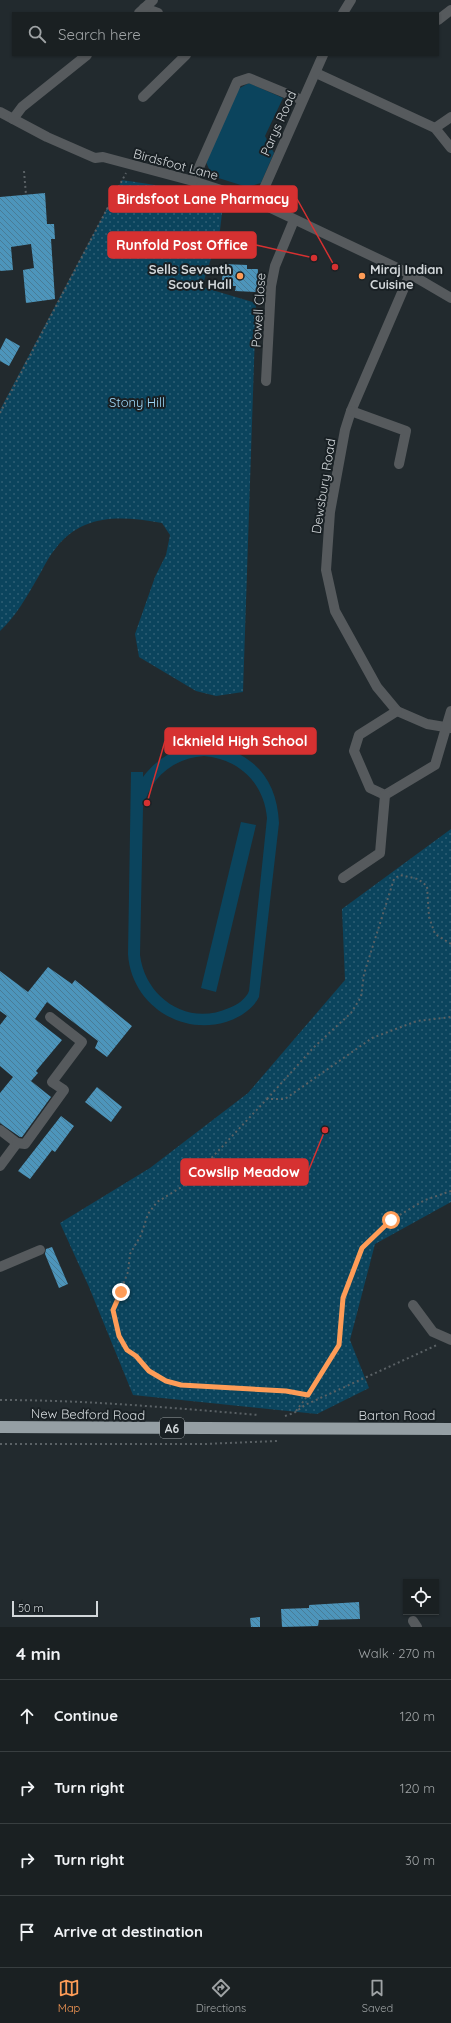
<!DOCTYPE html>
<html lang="en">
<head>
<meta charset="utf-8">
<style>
	body { margin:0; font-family:Quicksand,sans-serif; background:#272d2f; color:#f1f3f6 }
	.controls { position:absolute; right:12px; bottom:12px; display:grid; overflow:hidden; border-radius:0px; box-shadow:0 1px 3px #0004 }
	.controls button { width:36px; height:36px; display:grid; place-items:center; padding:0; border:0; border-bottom:1px solid #383e40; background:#1a2022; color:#f1f3f6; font:20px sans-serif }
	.scale { position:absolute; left:12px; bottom:10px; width:86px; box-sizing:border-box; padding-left:4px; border:2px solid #d2d7da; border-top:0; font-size:11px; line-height:14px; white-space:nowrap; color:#d2d7da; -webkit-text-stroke:3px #192024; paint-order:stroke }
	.stop { position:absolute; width:12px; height:12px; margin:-9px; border:3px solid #fe9c57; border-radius:50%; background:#fff }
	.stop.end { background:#fe9c57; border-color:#fff; box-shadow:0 1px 4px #0008 }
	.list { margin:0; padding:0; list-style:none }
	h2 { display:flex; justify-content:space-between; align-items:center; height:52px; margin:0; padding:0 16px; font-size:17px }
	h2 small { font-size:13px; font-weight:400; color:#9fa3a5 }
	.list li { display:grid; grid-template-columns:26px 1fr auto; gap:12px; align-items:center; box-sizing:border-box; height:72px; padding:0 16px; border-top:1px solid #383e40 }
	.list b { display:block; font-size:15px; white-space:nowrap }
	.list em { font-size:13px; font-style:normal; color:#9fa3a5 }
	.icon { flex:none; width:22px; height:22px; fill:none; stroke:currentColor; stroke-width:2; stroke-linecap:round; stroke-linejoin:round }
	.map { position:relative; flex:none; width:451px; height:1627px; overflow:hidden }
	.search { position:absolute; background:#1a2022; box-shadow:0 1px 3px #0004; left:12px; right:12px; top:12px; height:44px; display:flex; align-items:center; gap:10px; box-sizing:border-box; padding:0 14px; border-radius:0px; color:#9fa3a5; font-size:15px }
	.sheet { height:340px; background:#1a2022 }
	nav { display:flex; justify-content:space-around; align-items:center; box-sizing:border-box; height:56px; border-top:1px solid #383e40; background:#1a2022; font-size:11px; color:#9fa3a5 }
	nav a { display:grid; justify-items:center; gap:2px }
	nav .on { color:#fe9c57 }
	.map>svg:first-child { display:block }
	.green { fill:#0b445d; fill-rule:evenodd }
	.park { fill:url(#park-dots) }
	.building { fill:url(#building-back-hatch) }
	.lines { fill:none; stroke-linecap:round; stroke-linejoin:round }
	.path { stroke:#5a6165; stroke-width:2; stroke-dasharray:2 3; stroke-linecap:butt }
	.minor { stroke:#565a5d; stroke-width:10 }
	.highway { stroke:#959fa4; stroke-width:12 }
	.route { stroke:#fe9c57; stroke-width:5 }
	.poi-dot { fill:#fe9c57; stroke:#192024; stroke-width:1.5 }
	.labels { text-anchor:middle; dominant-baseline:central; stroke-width:4; stroke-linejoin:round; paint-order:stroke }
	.shield { fill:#192024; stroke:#9aa0a3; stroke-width:1 }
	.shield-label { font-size:12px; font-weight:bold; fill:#d2d7da }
	.street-label { font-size:13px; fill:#d2d7da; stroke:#192024 }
	.poi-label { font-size:13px; font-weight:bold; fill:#d2d7da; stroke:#192024; text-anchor:end }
	.park-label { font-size:13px; fill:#9ed6f6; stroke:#192024 }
	.leader { fill:none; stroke:#d63131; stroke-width:1.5 }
	.callout-dot { fill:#d63131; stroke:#192024; stroke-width:1.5 }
	.callout { fill:#d63131; stroke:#d63131; stroke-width:1.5 }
	.callout-label { font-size:14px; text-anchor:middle; font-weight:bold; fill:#fff }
</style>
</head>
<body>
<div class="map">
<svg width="451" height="1627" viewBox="0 0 451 1627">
	<defs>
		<pattern id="park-dots" width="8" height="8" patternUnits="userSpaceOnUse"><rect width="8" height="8" fill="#0b445d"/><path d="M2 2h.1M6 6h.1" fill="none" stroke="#2e5e74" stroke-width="1.8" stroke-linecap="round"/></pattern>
		<pattern id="building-back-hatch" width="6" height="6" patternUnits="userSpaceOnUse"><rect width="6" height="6" fill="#4d95bb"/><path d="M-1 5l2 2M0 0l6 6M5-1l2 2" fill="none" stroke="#497c96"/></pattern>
	</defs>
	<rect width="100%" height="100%" fill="#222a2e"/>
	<g class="green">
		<path d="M249 83 283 98 265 136 274 153 261 183 247 187 212 176 206 162 238 89Z"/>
		<path d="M211 745C254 753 277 779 279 823L259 997C253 1009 239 1018 226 1022 179 1036 131 1003 128 954L131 772H143V777C160 754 184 744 211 745ZM204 756C239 759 264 783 267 818L249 991C246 999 237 1005 229 1008 187 1027 145 997 140 955L143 808C150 778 173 758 204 756Z"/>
		<path d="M241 822 256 825 216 992 201 988Z"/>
	</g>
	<g class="park">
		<path d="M122 180 175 188 223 205 220 230 202 287 256 303 243 692 216 696 196 691 139 657 135 634 155 577 166 555 170 535 162 523C122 516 83 513 56 548 48 557 43 569 37 579 26 598 16 616 0 631V410Z"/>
		<path d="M451 829V1202L375 1244 350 1340 369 1388 317 1414 133 1395 89 1287 60 1223 150 1168 248 1093 345 980 342 909Z"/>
	</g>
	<g class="building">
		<path d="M45 193 47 224H54L55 239H51L55 299 26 303 23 270 34 268 31 244 11 247 13 270 0 271V197Z"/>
		<path d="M223 264 247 265V269H258L257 292 235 291 236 286H228V282H222Z"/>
		<path d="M6 338 20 346 9 366 0 361V350Z"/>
		<path d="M48 967 72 984 75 980 132 1026 107 1057 95 1048 98 1041 47 1002 35 1019 62 1040 36 1071 38 1073 31 1081 51 1097 22 1137H20L0 1123V1093L13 1077 0 1066V1025L7 1016 0 1011V971L28 992Z"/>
		<path d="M97 1087 122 1107 111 1122 85 1102Z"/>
		<path d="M61 1116 74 1126 55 1152 52 1150 30 1179 18 1171Z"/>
		<path d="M52 1247 68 1284 59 1288 45 1254 46 1249Z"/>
		<path d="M359 1602 360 1619 319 1620 318 1626 282 1627 281 1609 309 1608V1605Z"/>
		<path d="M260 1617V1627H251L250 1618Z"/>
	</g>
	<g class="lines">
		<g class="path">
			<path d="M24 171 26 195"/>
			<path d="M0 413 126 173"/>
			<path d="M267 1099 314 1047 351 1013 361 997 364 974 394 879 400 875 418 879 427 886 429 917 435 934 451 944"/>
			<path d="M308 1395 286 1391 181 1385 166 1381 149 1371 136 1356 127 1350 119 1336 113 1310 128 1272 130 1254 141 1235 148 1214 157 1202 188 1183 267 1099H285L372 1038 417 1021 451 1017"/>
			<path d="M0 1400C87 1400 173 1408 259 1415"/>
			<path d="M296 1411 308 1395 339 1345 343 1298 362 1248 391 1220 425 1200 451 1191"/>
			<path d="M285 1416 294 1413 305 1405 437 1345"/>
			<path d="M0 1444H204L277 1441"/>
		</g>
		<g class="minor">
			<path d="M144 8 158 13"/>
			<path d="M139 13 153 0"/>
			<path d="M343 13 351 0"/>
			<path d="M438 20 451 10"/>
			<path d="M316 73 435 128 451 148"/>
			<path d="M143 97 186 55"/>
			<path d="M0 112 47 137 95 158 103 157 193 181 258 202 410 274 451 298"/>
			<path d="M13 119 22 107 87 55"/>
			<path d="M435 128 451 117"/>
			<path d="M193 181 237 82 249 78 302 100"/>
			<path d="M258 202 323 55"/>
			<path d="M410 274 351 411 345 430 330 512 326 570 335 611 377 687 397 711 427 724 451 728"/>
			<path d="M266 381 271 286 275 266 294 220"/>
			<path d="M351 411 406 431 399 464"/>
			<path d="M397 711 359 735 354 751 370 788 385 795 435 765 451 711"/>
			<path d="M343 878 380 853 385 795"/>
			<path d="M0 1130 17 1143 0 1166"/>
			<path d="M17 1143 25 1144 64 1090 52 1082 82 1042 50 1017"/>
			<path d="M0 1267 40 1250"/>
			<path d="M413 1305 433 1332 451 1340"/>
			<path d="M413 1621 417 1627"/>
		</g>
		<path class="highway" d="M0 1427 451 1429"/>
	</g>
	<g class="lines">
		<path class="route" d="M121 1292 113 1310 119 1336 127 1350 136 1356 149 1371 166 1381 181 1385 286 1391 308 1395 339 1345 343 1298 362 1248 391 1220"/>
	</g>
	<g class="poi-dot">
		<circle cx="240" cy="276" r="4"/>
		<circle cx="362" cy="276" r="4"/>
	</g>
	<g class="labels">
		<rect class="shield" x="160" y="1418" width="24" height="20" rx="3"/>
		<g class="shield-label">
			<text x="172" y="1428">A6</text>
		</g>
		<g class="street-label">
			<text transform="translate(278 123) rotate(-66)">Parys Road</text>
			<text transform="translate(176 164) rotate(15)">Birdsfoot Lane</text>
			<text transform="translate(258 310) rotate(-86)">Powell Close</text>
			<text transform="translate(323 486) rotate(-81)">Dewsbury Road</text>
			<text transform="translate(88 1414) rotate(1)">New Bedford Road</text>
			<text x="397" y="1415">Barton Road</text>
		</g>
		<g class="poi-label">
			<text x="232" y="269">Sells Seventh<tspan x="232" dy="15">Scout Hall</tspan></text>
			<text x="370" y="269" text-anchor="start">Miraj Indian<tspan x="370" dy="15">Cuisine</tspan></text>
		</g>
		<g class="park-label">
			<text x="137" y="402">Stony Hill</text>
		</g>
	</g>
	<path class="leader" d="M335 267L297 199M314 258L256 245M147 803L165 741M325 1130L308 1172"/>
	<g class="callout-dot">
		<circle cx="335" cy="267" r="4"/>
		<circle cx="314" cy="258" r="4"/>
		<circle cx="147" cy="803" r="4"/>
		<circle cx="325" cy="1130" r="4"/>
	</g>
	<g class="callout">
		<rect x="109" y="186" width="188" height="26" rx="4"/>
		<rect x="108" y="232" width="148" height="26" rx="4"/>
		<rect x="165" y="728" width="151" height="26" rx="4"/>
		<rect x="181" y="1159" width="127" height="26" rx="4"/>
	</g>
	<g class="callout-label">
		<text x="203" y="204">Birdsfoot Lane Pharmacy</text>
		<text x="182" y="250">Runfold Post Office</text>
		<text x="240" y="746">Icknield High School</text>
		<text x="244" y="1177">Cowslip Meadow</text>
	</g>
</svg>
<div class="controls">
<button><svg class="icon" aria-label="locate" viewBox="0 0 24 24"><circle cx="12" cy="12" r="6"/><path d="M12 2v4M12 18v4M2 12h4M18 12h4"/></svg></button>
</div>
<div class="scale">50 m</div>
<div class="stop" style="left:391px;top:1220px"></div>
<div class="stop end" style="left:121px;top:1292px"></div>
<div class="search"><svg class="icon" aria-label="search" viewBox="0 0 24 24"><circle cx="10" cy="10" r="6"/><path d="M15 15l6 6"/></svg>Search here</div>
</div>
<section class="sheet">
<h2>4 min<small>Walk · 270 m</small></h2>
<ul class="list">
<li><svg class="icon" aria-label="ahead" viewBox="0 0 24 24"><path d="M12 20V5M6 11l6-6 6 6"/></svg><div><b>Continue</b></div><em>120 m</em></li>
<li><svg class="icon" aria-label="right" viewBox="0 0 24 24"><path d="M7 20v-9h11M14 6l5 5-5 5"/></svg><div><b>Turn right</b></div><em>120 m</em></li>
<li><svg class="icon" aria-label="right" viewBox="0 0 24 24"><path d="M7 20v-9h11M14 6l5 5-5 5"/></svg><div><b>Turn right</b></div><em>30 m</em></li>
<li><svg class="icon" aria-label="arrive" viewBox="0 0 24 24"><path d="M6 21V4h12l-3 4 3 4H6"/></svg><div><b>Arrive at destination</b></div></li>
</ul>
</section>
<nav>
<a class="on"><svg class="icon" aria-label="map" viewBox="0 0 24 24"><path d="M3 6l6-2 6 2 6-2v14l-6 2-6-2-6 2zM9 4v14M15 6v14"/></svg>Map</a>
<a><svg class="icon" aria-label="directions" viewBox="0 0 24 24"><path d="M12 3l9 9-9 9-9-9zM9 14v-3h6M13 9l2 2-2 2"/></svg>Directions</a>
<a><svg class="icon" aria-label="saved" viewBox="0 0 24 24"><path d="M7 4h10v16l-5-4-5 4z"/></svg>Saved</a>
</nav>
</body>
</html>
